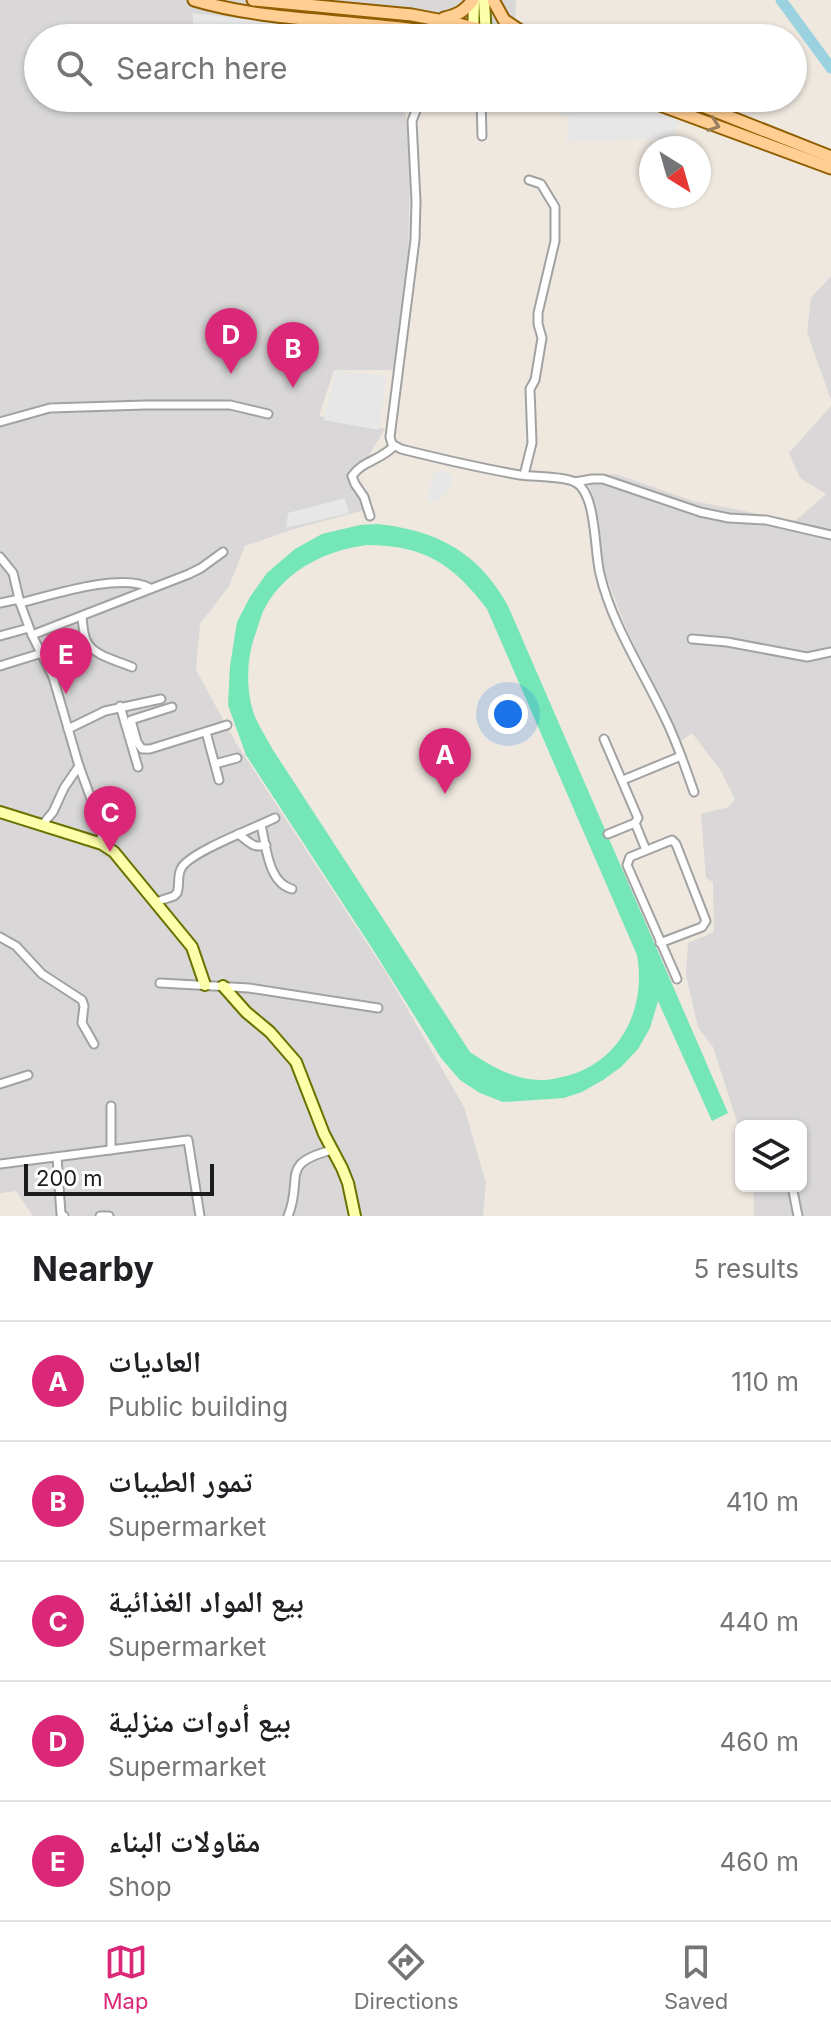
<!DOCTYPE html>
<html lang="en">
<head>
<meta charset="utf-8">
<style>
	body { margin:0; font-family:Inter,"Noto Naskh Arabic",sans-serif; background:#f6f6f6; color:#202124 }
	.controls { position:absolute; right:24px; bottom:24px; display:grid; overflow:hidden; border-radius:12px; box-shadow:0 2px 6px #0004 }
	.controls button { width:72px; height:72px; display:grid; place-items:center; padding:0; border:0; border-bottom:2px solid #e0e0e0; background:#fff; color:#202124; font:40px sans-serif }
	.compass { position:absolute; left:639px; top:136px; width:72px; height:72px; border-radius:50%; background:#fff; box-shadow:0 2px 6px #0004; rotate:143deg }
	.scale { position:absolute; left:24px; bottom:20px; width:190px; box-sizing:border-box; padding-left:8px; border:4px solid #1b1b1b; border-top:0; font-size:22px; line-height:28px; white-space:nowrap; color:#1b1b1b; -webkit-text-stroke:6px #fff; paint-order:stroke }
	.you { position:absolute; left:508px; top:714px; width:28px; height:28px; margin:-20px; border:6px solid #fff; border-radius:50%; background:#1a73e8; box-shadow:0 0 0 12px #1a73e833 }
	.badge { display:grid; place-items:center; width:52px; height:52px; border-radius:50%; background:#db2777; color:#fff; font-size:26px; font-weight:700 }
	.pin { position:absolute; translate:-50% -66px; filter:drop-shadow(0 2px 4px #0008) }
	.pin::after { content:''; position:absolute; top:42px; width:28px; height:24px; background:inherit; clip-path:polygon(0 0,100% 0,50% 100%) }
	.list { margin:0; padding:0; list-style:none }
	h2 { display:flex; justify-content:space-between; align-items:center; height:104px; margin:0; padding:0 32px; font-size:34px }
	h2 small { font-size:26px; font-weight:400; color:#757577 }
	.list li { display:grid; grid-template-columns:52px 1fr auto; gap:24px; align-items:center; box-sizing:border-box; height:120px; padding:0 32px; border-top:2px solid #e0e0e0 }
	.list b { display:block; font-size:30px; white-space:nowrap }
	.list p { margin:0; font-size:26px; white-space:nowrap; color:#757577 }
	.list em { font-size:26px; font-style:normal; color:#757577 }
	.icon { flex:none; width:44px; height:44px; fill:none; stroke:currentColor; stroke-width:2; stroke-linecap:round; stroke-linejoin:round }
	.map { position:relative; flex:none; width:831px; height:1216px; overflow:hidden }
	.search { position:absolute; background:#fff; box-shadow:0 2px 6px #0004; left:24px; right:24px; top:24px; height:88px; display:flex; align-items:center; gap:20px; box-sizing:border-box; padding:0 28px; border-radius:44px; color:#757577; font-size:30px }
	.sheet { height:704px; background:#fff }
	nav { display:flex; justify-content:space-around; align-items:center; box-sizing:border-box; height:112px; border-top:2px solid #e0e0e0; background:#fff; font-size:22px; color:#757577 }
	nav a { display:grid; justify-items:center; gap:4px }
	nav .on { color:#db2777 }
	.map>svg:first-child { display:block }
	.residential { fill:#d9d7d7 }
	.pitch { fill:#74e6b7; fill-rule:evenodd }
	.parking { fill:#e7e7e7 }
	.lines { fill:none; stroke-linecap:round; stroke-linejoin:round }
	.river { stroke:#9ad2e0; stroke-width:11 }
	.street-casing { stroke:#a2a2a2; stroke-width:11 }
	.secondary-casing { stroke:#697300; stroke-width:14 }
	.primary-casing { stroke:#915e00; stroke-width:15 }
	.street { stroke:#fff; stroke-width:7 }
	.secondary { stroke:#fdffab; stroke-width:10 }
	.primary { stroke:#ffce92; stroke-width:11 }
	.oneway { stroke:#987d5c }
</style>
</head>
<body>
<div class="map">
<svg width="831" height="1216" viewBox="0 0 831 1216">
	<rect width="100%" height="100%" fill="#eee8df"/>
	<g class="residential">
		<path d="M0 0H516L515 38H409L404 35 403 38H38V98H404L410 164 408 266 397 370H334L319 416 385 429 366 460 349 476 351 483 364 510 294 529 245 546 229 586 200 624 196 670 236 743 387 974 464 1107 486 1183 483 1216H33L16 1191 0 1193Z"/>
		<path d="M831 276V400L807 332 811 298Z"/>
		<path d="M831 406V1216H754L753 1186H801V1126H741V1134L713 1047 698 1027 686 975 688 943 714 932 713 882 706 878 701 814 729 807 735 799 721 771 692 733 681 741 626 628 602 565 593 502 587 476 616 474 693 501 795 521 826 494 800 478 789 453Z"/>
	</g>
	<path class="pitch" d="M377 524C436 530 479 552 508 606L728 1113 712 1121 658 1001 650 1028 638 1049 621 1067 603 1080 582 1092 564 1098 503 1102 480 1093 460 1080 441 1058 372 948 246 755 228 705 230 666 237 622 250 597 267 573 295 549 322 534 360 525ZM367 545C424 545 453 564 487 609L637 955C647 1010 619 1065 562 1077 556 1078 549 1080 544 1080 516 1081 492 1067 470 1052L273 750C267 739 260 728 255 717 246 693 246 662 254 638 257 630 259 622 262 614 280 573 324 550 367 545Z"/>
	<g class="parking">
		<path d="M192 13 322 27 389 38H195Z"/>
		<path d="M516 98H620L680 121 672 138 566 142 569 116Z"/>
		<path d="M335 371 386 376 379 430 324 420Z"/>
		<path d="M440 469 449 474 452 478 451 485 445 494 435 502 426 501 432 479 436 472Z"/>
		<path d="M345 498 349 513 286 528 288 513Z"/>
	</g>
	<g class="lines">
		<path class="river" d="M781 0 831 68"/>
		<defs>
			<g id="street">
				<path d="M421 98 412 121 416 201 415 240 390 437 392 444 401 449C441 459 480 468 520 475 536 477 562 476 575 482 597 493 594 551 600 574 612 625 643 671 665 718 677 742 685 767 694 792"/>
				<path d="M481 98 482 136"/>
				<path d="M0 422 50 408 145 405H230L268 414"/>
				<path d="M524 475 532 443 530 389 535 380 542 338 538 324V313L555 241V207L541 184 529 180"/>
				<path d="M575 482 592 479H603L700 512 729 518 766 520 831 535"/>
				<path d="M370 516 364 497 355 484 352 476C362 461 381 460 394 446"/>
				<path d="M0 557 13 573 20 603 32 635 53 677 79 766 100 823 102 844"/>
				<path d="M0 603 19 599"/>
				<path d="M20 603C52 595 121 572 150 588"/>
				<path d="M82 617C83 625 83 635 87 642 94 656 118 661 132 667"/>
				<path d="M32 635 189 574 201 568 223 552"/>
				<path d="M0 636 29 628"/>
				<path d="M692 639 727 642 807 657 831 652"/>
				<path d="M0 666 42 653"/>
				<path d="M53 677C70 671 73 672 77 654L90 647"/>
				<path d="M120 706 138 767"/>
				<path d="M172 707 131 720 137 742 142 749H150L227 725"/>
				<path d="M68 729 105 711 161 699"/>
				<path d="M206 732 219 780"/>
				<path d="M604 739 638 818 635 823 608 834"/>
				<path d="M215 764 237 758"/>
				<path d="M623 780 681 756"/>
				<path d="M635 823 646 850"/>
				<path d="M261 825C266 845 268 883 292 889"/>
				<path d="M41 826 53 812 64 788 79 766"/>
				<path d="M238 834C249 841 252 849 266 845"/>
				<path d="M156 902 174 896 177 893C180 885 177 876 181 869 187 853 257 827 275 818"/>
				<path d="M0 937 16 946 42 974 82 1000 84 1006 82 1023 94 1044"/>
				<path d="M660 943 702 927 706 921 676 844 672 840 630 857 627 865 677 979"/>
				<path d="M160 983 249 988 378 1008"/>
				<path d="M0 1084 28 1075"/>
				<path d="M111 1106V1150"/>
				<path d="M57 1157 61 1214 64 1216"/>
				<path d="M0 1164 188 1140 200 1216"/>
				<path d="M792 1186 798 1216"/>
				<path d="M100 1216H109"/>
				<path d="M288 1216C304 1177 278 1164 332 1150"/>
			</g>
			<g id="secondary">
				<path d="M484 0 486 38"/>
				<path d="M473 38 474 0"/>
				<path d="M0 812 102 844 114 852 192 947 205 985"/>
				<path d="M223 986 246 1012 270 1032 296 1062 324 1134 342 1168 348 1183 355 1216"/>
			</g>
			<g id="primary">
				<path d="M194 0C278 25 373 18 459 38"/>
				<path d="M253 0 412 15 459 24 513 38"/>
				<path d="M493 0 504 20 531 38"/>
				<path d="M444 18C457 15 464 12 473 0"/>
				<path d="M641 98 831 168"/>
				<path d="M682 98 831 157"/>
			</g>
		</defs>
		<use href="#street" class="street-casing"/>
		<use href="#secondary" class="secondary-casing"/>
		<use href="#primary" class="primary-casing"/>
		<use href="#street" class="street"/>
		<use href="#secondary" class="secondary"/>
		<use href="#primary" class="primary"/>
	</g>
	<defs><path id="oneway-chevron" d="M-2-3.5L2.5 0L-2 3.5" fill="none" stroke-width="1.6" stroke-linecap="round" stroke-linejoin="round" transform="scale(2)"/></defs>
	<use class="oneway" href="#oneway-chevron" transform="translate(714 125) rotate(20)"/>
</svg>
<div class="controls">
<button><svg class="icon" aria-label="layers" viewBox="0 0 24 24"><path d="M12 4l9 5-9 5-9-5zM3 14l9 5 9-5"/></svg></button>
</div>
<svg class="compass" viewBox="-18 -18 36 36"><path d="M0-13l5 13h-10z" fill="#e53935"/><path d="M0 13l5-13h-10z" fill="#757577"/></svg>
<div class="scale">200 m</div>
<div class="you"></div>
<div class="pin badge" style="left:445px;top:794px">A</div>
<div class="pin badge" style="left:293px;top:388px">B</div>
<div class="pin badge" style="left:110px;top:852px">C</div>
<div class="pin badge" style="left:231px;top:374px">D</div>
<div class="pin badge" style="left:66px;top:694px">E</div>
<div class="search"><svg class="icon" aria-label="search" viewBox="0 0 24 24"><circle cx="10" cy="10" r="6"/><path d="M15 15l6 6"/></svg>Search here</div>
</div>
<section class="sheet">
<h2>Nearby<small>5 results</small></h2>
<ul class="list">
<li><span class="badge">A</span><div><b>العاديات</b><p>Public building</p></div><em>110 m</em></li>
<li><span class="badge">B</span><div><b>تمور الطيبات</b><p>Supermarket</p></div><em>410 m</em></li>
<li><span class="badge">C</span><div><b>بيع المواد الغذائية</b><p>Supermarket</p></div><em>440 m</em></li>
<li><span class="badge">D</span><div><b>بيع أدوات منزلية</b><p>Supermarket</p></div><em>460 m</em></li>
<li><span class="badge">E</span><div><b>مقاولات البناء</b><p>Shop</p></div><em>460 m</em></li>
</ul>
</section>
<nav>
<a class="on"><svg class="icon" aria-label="map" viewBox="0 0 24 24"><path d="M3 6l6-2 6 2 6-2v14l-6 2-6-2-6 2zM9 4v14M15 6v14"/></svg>Map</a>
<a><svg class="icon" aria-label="directions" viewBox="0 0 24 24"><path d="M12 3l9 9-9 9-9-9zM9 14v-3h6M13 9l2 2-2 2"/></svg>Directions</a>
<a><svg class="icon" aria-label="saved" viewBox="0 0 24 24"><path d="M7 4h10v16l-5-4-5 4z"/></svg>Saved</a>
</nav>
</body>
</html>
